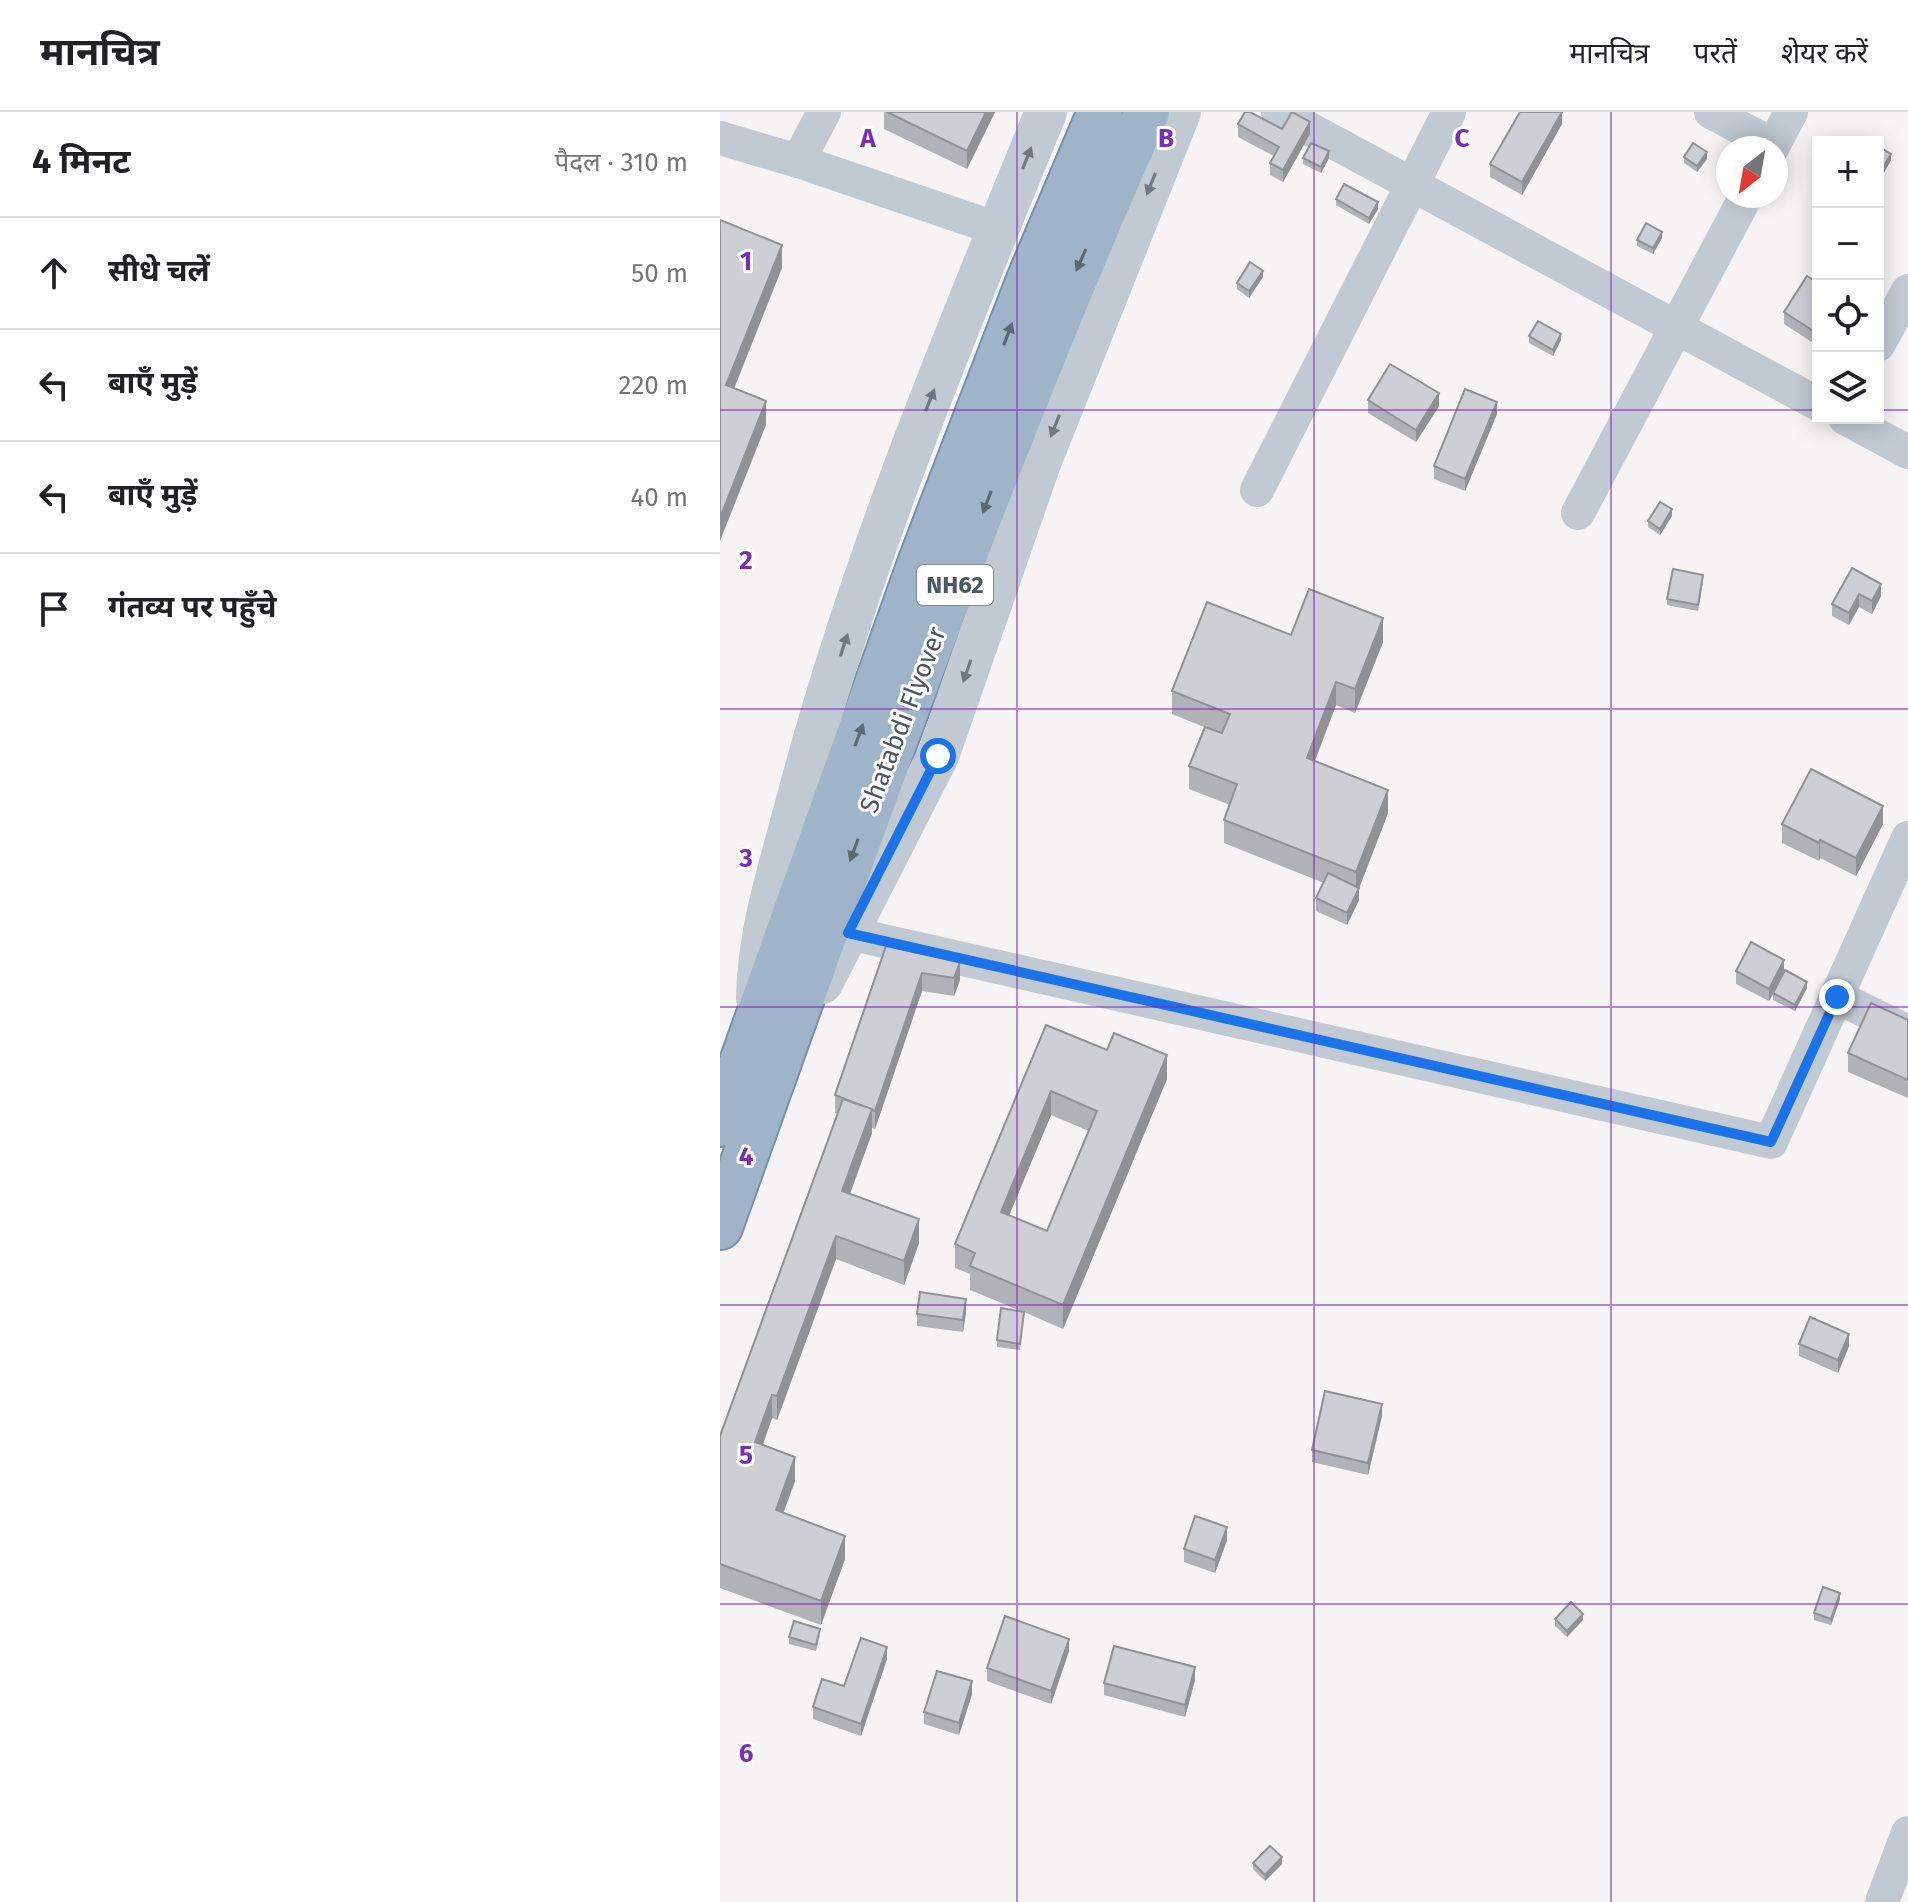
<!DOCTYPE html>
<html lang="hi">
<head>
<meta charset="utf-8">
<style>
	body { margin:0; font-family:"Fira Sans","Noto Sans Devanagari",sans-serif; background:#f6f6f6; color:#202124 }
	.controls { position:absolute; right:24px; top:24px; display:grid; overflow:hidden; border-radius:0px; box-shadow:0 4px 20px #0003 }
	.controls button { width:72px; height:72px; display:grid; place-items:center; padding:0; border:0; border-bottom:2px solid #e0e0e0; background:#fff; color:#202124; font:40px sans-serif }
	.compass { position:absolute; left:996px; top:24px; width:72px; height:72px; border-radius:50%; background:#fff; box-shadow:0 4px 20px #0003; rotate:211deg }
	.stop { position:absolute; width:24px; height:24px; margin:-18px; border:6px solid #1a73e8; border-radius:50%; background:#fff }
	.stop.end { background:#1a73e8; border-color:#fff; box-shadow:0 2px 8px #0008 }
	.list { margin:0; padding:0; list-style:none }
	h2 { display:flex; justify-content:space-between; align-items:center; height:104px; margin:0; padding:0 32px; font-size:34px }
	h2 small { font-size:26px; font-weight:400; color:#757577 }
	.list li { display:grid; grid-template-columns:52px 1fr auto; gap:24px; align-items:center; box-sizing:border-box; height:112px; padding:0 32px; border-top:2px solid #e0e0e0 }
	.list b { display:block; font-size:30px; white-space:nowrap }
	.list em { font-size:26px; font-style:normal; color:#757577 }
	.icon { flex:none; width:44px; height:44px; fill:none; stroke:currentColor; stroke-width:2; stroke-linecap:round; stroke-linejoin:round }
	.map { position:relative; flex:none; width:1188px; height:1790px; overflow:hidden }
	header { display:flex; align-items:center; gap:48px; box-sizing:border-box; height:112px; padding:0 40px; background:#fff; border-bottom:2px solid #e0e0e0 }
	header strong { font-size:38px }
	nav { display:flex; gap:44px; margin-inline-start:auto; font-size:28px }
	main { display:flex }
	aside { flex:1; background:#fff }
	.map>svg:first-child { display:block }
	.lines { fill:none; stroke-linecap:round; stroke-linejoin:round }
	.trunk-casing { stroke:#7690ad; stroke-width:48 }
	.minor { stroke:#c1cad2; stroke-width:34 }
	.tertiary { stroke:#c1cad2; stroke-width:42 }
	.trunk { stroke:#9fb4c9; stroke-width:44 }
	.wall { fill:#b0b2b7; fill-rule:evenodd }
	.shaded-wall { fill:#909195 }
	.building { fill:#cdcfd5; stroke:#909195; stroke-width:2; fill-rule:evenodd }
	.oneway { fill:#6e7983 }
	.oneway2 { fill:#5b6976 }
	.route { stroke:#1a73e8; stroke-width:10 }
	.grid { fill:none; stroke:#7b2cbf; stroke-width:2; stroke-opacity:0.55 }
	.labels { text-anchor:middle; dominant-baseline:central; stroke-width:6; stroke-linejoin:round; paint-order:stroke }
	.shield { fill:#fff; stroke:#808990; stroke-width:2 }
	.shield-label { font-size:24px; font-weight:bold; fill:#4a5661 }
	.street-label { font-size:26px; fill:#4a5661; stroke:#fff }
	.grid-label { font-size:26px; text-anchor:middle; font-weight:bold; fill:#7b2cbf; stroke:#fff; stroke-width:6; stroke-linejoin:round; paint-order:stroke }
</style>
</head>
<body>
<header>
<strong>मानचित्र</strong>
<nav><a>मानचित्र</a><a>परतें</a><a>शेयर करें</a></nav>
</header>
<main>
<aside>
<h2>4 मिनट<small>पैदल · 310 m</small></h2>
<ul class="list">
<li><svg class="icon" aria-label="ahead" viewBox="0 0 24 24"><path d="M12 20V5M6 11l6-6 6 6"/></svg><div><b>सीधे चलें</b></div><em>50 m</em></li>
<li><svg class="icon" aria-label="left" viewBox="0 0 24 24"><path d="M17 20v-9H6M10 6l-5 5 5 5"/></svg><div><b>बाएँ मुड़ें</b></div><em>220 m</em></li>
<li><svg class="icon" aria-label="left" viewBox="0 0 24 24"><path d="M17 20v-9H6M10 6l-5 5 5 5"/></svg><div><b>बाएँ मुड़ें</b></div><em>40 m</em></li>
<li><svg class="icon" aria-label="arrive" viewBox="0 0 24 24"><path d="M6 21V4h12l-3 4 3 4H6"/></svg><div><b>गंतव्य पर पहुँचे</b></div></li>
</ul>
</aside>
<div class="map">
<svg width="1188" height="1790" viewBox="0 0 1188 1790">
	<rect width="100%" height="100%" fill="#f5f3f3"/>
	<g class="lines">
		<defs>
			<g id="trunk">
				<path d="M0 1012 201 449 309 168 380 0"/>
				<path d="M0 1115C134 740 265 363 427 0"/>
			</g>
		</defs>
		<use href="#trunk" class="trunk-casing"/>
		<g class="minor">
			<path d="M104 0 78 49 278 117"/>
			<path d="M558 0 1098 292"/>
			<path d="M991 0 1053 33"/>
			<path d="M0 26 78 49"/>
			<path d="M1052 36 1071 0"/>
			<path d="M1158 233 1188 179"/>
			<path d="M1125 306 1188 340"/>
			<path d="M537 378 729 0"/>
			<path d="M858 401 1026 84"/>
			<path d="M128 821 1051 1030 1188 726"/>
			<path d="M1117 885 1188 920"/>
			<path d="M1162 1790 1188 1721"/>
		</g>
		<g class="tertiary">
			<path d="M102 871 218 644 320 351 460 0"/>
			<path d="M37 886C38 817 61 751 78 685 140 449 234 225 326 0"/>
		</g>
		<use href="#trunk" class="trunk"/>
	</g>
	<g class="wall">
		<path d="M164 0H275L247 57 164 17Z"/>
		<path d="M518 12 562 17 590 22 563 70 550 63V51L554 44 518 25Z"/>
		<path d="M842 12 802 83 770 65V52Z"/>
		<path d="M1158 34 1171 48 1162 64 1158 62Z"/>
		<path d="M964 45 987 47 977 60 964 51Z"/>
		<path d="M583 46H609L601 61 583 52Z"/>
		<path d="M616 87 658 97 649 112 616 93Z"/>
		<path d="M942 126 933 142 917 134V128Z"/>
		<path d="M543 165 529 186 517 177V171Z"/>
		<path d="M1098 171V234L1064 212V200Z"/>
		<path d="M809 224 841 228 833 244 809 231Z"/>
		<path d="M648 288 719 294 696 330 648 301Z"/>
		<path d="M777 302 745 379 714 367V354Z"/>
		<path d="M952 404 940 423 928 415V409Z"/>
		<path d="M1132 456 1161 484 1152 502 1139 495 1129 513 1112 504V492Z"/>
		<path d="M983 470 978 499 947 493V487Z"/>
		<path d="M571 523 663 530 635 601 616 593 595 649 668 701 639 776V788L627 813 596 799V786L604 771 504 731V708L510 693 469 677V654L484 615 452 602V579Z"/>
		<path d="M1062 712H1163L1136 764 1100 746 1099 749 1062 731Z"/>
		<path d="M166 834 240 868 234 884 202 879 155 1017 152 1016V1021L130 1082 199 1131 184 1173 116 1147 57 1308 52 1306 43 1333 75 1369 63 1401 125 1447 101 1513 0 1476V1324L118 1002 115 1001V983Z"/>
		<path d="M1016 859 1064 860 1087 876 1075 899 1053 888V883L1049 889 1016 872Z"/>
		<path d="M1188 908V986L1128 960V941Z"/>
		<path d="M326 913 447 967 343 1217 304 1200 300 1238 277 1235V1228L301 1199 250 1178V1162L235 1156V1132ZM331 1003 369 1019 327 1119 289 1103Z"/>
		<path d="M246 1200 243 1220 197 1214V1202Z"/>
		<path d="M1079 1232 1129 1234 1118 1261 1079 1244Z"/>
		<path d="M662 1304 648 1363 592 1350V1338Z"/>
		<path d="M507 1428 495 1461 464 1450V1437Z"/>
		<path d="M1120 1487 1111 1513 1094 1508V1501Z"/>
		<path d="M835 1507 863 1508 847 1525 835 1514Z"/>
		<path d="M100 1523 96 1539 69 1532V1525Z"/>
		<path d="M349 1539 331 1592 267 1569V1556Z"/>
		<path d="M167 1547 141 1624 93 1607V1595Z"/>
		<path d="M475 1568 465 1605 384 1583V1571Z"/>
		<path d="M252 1582 239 1623 204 1612V1600Z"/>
		<path d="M533 1751 562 1752 545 1769 533 1757Z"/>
	</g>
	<g class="shaded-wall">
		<path d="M266 0H275L247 57V39Z"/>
		<path d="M842 0V12L802 83V70Z"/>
		<path d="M590 10V22L563 70V58Z"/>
		<path d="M609 39V46L601 61V55Z"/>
		<path d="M987 40V47L977 60V54Z"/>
		<path d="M1171 42V48L1162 64V58Z"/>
		<path d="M658 90V97L649 112V106Z"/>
		<path d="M942 120V126L933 142V136Z"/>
		<path d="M62 133V156L6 297V273Z"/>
		<path d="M543 159V165L529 186V179Z"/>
		<path d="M841 222V228L833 244V238Z"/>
		<path d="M719 281V294L696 330V318Z"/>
		<path d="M46 289V313L0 429V406Z"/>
		<path d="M777 290V302L745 379V367Z"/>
		<path d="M952 397V404L940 423V417Z"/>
		<path d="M1161 472V484L1152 502V489Z"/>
		<path d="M1139 482V495L1129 513V501Z"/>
		<path d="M663 506V530L635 601V577Z"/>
		<path d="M616 570V593L587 669V646Z"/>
		<path d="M668 678V701L638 779 639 776V788L627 813V801L636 783V760Z"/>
		<path d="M1163 694V712L1136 764V746Z"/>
		<path d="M1100 728V746L1099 749V731Z"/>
		<path d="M1064 848V861L1049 889V877Z"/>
		<path d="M240 850V868L234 884V866Z"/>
		<path d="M202 861V879L155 1017V999Z"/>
		<path d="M1087 870V876L1075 899V893Z"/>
		<path d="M447 943V967L343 1217V1193Z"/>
		<path d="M331 979V1003L281 1123V1100Z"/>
		<path d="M152 997V1021L122 1103V1079Z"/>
		<path d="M199 1107V1131L184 1173V1149Z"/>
		<path d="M116 1124V1147L57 1308V1284Z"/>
		<path d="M246 1187V1200L243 1220V1208Z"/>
		<path d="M1129 1222V1234L1118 1261V1248Z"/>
		<path d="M52 1283V1306L35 1354V1330Z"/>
		<path d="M662 1292V1304L648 1363V1351Z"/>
		<path d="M75 1345V1369L56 1421V1398Z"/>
		<path d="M507 1415V1428L495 1461V1448Z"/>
		<path d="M125 1424V1447L101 1513V1489Z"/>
		<path d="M1120 1481V1487L1111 1513V1507Z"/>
		<path d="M863 1502V1508L847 1525V1519Z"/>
		<path d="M349 1527V1539L331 1592V1579Z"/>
		<path d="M167 1535V1547L141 1624V1612Z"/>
		<path d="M475 1555V1568L465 1605V1593Z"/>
		<path d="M252 1569V1582L239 1623V1611Z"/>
		<path d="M562 1745V1752L545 1769V1763Z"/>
	</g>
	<g class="building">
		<path d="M167 0H266L247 39Z"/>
		<path d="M525 0H530L562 17 572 0 590 10 563 58 550 51 559 35 518 12Z"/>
		<path d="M800 0H842L802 70 770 52Z"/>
		<path d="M591 31 609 39 601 55 583 46Z"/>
		<path d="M973 31 987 40 977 54 964 45Z"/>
		<path d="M1158 34 1171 42 1162 58 1158 56Z"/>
		<path d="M624 72 658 90 649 106 616 87Z"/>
		<path d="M0 108 62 133 6 273 46 289 0 406Z"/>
		<path d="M926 111 942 120 933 136 917 128Z"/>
		<path d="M530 150 543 159 529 179 517 171Z"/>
		<path d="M1087 164 1098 171V222L1064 200Z"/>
		<path d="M818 209 841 222 833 238 809 224Z"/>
		<path d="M670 252 719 281 696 318 648 288Z"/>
		<path d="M745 277 777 290 745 367 714 354Z"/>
		<path d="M940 390 952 397 940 417 928 409Z"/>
		<path d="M1132 456 1161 472 1152 489 1139 482 1129 501 1112 492Z"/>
		<path d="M953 457 983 463 978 493 947 487Z"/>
		<path d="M589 477 663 506 635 577 616 570 587 646 668 678 636 760 504 708 517 672 469 654 485 615 502 621 510 602 452 579 487 490 571 523Z"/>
		<path d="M1091 657 1163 694 1136 746 1100 728 1099 731 1062 712Z"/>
		<path d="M608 761 639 776 627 801 596 786Z"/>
		<path d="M1031 830 1064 848 1049 877 1016 859Z"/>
		<path d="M166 834 240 850 234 866 202 861 155 999 115 983Z"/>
		<path d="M1065 858 1087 870 1075 893 1053 881Z"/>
		<path d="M1151 891 1188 908V968L1128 941Z"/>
		<path d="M326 913 387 938 394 921 447 943 343 1193 250 1154 255 1141 235 1132ZM331 979 377 999 327 1119 281 1100Z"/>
		<path d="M123 987 152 997 122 1079 199 1107 184 1149 116 1124 57 1284 52 1283 35 1330 75 1345 56 1398 125 1424 101 1489 0 1452V1324Z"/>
		<path d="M200 1180 246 1187 243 1208 197 1202Z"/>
		<path d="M281 1196 304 1200 300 1232 277 1228Z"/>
		<path d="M1090 1205 1129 1222 1118 1248 1079 1232Z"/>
		<path d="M605 1279 662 1292 648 1351 592 1338Z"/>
		<path d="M475 1404 507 1415 495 1448 464 1437Z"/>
		<path d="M1103 1475 1120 1481 1111 1507 1094 1501Z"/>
		<path d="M851 1490 863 1502 847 1519 835 1507Z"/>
		<path d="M285 1504 349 1527 331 1579 267 1556Z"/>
		<path d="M74 1509 100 1517 96 1533 69 1525Z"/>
		<path d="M141 1526 167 1535 141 1612 93 1595 102 1567 124 1574Z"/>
		<path d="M394 1534 475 1555 465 1593 384 1571Z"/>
		<path d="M217 1559 252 1569 239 1611 204 1600Z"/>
		<path d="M550 1734 562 1745 545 1763 533 1751Z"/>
	</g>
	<defs><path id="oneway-solid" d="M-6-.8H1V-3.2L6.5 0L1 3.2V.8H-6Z" transform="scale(2)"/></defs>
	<g class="oneway">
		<use href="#oneway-solid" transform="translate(307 46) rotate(-68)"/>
		<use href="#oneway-solid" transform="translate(431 72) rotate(112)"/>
		<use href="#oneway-solid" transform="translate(210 288) rotate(-68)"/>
		<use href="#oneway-solid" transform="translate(335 314) rotate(112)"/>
		<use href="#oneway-solid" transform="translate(124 533) rotate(-72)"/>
		<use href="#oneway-solid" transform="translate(247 559) rotate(109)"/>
	</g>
	<g class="oneway2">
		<use href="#oneway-solid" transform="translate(361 148) rotate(114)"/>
		<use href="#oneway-solid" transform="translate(288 222) rotate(-69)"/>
		<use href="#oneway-solid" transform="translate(267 390) rotate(111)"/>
		<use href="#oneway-solid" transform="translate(139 623) rotate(-70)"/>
		<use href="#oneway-solid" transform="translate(134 738) rotate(110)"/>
	</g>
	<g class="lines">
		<path class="route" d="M218 644 128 821 1051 1030 1117 885"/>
	</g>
	<path class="grid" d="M297 0V1790M594 0V1790M891 0V1790M0 298H1098M1158 298H1188M0 597H1188M0 895H1188M0 1193H1188M0 1492H1188"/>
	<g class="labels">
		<rect class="shield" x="197" y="453" width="76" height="40" rx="6"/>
		<g class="shield-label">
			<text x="235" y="473">NH62</text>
		</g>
		<g class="street-label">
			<text transform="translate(183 608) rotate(-69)">Shatabdi Flyover</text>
		</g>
	</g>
	<g class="grid-label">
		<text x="148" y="35">A</text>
		<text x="446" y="35">B</text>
		<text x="742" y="35">C</text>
		<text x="26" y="158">1</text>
		<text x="26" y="457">2</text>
		<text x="26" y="755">3</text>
		<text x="26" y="1053">4</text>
		<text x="26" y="1352">5</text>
		<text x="26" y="1650">6</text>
	</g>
</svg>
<div class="controls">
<button>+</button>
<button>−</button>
<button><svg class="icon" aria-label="locate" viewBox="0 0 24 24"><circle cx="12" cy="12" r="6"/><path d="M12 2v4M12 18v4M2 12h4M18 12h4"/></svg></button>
<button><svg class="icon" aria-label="layers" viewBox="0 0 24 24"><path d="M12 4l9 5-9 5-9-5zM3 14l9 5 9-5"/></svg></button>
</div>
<svg class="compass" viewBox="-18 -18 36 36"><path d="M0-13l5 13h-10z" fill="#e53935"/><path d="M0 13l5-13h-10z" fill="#757577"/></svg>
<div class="stop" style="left:218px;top:644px"></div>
<div class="stop end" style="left:1117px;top:885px"></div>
</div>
</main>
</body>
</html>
